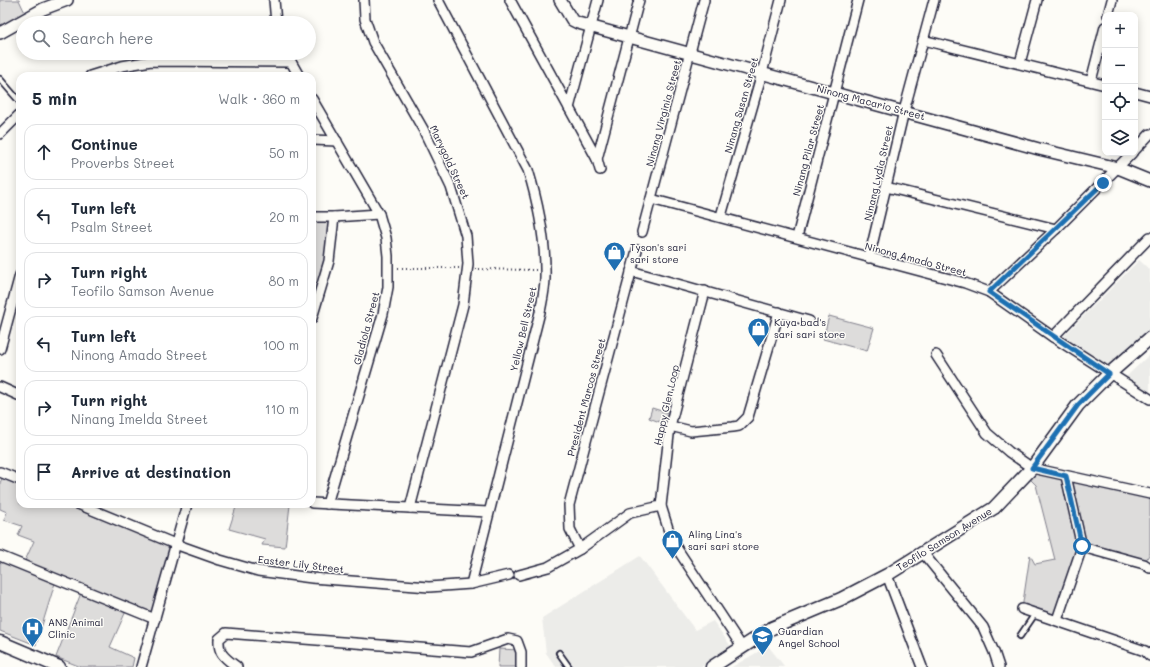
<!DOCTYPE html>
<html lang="en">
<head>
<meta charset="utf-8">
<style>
	body { margin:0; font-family:Mali,sans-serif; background:#f2f2f3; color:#1f2937 }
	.controls { position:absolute; right:12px; top:12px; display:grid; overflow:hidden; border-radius:8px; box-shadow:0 2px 10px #0003 }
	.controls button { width:36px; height:36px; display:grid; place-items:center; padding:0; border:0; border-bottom:1px solid #e0e1e3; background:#fff; color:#1f2937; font:20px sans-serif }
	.stop { position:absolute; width:12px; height:12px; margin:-9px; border:3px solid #1f6fb2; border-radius:50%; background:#fff }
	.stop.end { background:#1f6fb2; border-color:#fff; box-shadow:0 1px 4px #0008 }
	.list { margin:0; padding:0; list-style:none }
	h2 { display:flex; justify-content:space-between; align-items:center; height:52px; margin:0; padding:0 16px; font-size:17px }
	h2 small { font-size:13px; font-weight:400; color:#747a83 }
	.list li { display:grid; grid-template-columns:26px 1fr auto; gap:12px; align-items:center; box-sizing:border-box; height:56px; margin:0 8px 8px; padding:0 8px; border:1px solid #e0e1e3; border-radius:12px }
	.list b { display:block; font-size:15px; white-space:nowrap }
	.list p { margin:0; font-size:13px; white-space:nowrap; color:#747a83 }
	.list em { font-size:13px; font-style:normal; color:#747a83 }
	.icon { flex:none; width:22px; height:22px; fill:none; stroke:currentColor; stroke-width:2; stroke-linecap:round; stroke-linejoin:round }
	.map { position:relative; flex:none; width:1150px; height:667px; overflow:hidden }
	.search { position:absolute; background:#fff; box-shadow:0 2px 10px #0003; left:16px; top:16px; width:300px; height:44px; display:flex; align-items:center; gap:10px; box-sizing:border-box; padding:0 14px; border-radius:22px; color:#747a83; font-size:15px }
	.panel { position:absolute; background:#fff; box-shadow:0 2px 10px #0003; left:16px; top:72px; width:300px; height:436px; border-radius:12px }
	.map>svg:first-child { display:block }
	.built { fill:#ecece9 }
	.green { fill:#dddcdb; stroke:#807f8b }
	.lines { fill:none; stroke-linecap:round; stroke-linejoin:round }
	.service-casing { stroke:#22223b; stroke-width:8 }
	.minor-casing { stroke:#22223b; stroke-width:12 }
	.tertiary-casing { stroke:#22223b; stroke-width:14 }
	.secondary-casing { stroke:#22223b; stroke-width:15 }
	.path { stroke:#22223b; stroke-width:2; stroke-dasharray:1 3; stroke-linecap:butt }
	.service { stroke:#fdfcf7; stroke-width:4.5 }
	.minor { stroke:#fdfcf7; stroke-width:9 }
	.tertiary { stroke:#fdfcf7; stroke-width:11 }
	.secondary { stroke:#fdfcf7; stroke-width:12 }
	.route { stroke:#1f6fb2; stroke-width:5 }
	.labels { text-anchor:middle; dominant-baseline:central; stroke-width:3; stroke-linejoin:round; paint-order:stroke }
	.street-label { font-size:10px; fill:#22223b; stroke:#fdfcf7 }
	.poi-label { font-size:10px; fill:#22223b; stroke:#fdfcf7; text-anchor:start }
</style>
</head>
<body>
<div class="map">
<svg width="1150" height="667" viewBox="0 0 1150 667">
	<rect width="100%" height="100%" fill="#fdfcf7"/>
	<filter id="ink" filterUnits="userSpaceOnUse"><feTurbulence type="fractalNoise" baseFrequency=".025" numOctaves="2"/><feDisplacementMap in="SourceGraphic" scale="8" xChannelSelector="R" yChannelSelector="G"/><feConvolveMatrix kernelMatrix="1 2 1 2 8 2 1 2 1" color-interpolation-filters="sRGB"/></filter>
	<g filter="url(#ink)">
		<g class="built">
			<path d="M1139 260 1150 270V335L1109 372 1063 337Z"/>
			<path d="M1150 354V392L1126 377Z"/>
			<path d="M640 556 695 630 713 621 732 648 701 667H556L546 653 542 618Z"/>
			<path d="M768 646 785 667H732Z"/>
		</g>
		<g class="green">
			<path d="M0 0H19L27 17 0 33Z"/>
			<path d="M312 220 331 221 330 245 312 309Z"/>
			<path d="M829 316 874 328 867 351 823 339Z"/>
			<path d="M652 408 668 413 665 424 649 418Z"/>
			<path d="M1032 468 1150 494V553L1144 564 1083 547 1057 620 1022 609 1030 555 1035 564 1055 560 1036 485 1026 475Z"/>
			<path d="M2 478 20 486V504H64L170 547 152 614 24 563 34 541 18 535 22 526 4 520 7 512 0 509V483Z"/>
			<path d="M237 504 290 505 285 547 262 545 265 539 229 529Z"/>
			<path d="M0 560 55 583 36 645 0 631Z"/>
			<path d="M81 593 126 611 110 647 134 658 132 667H81L56 657Z"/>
			<path d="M499 649 519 650 518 667H498Z"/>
		</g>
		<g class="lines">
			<defs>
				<g id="service">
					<path d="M0 79 20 102"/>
					<path d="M1020 636 1035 614"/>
					<path d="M559 653 569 667"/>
				</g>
				<g id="minor">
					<path d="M274 0 276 23"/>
					<path d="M364 0 365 19 373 42 423 129 451 187 466 236 468 264 463 305 410 508"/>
					<path d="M438 0 528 170C539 206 546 241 545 278 545 289 542 301 540 312L471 584"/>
					<path d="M510 0 597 159 600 170"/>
					<path d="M1108 15 1112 0"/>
					<path d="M923 40 1105 85"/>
					<path d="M286 53 299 76"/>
					<path d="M1020 63 1037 0"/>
					<path d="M90 76 122 66 151 61 291 62"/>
					<path d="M1091 81 1105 27"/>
					<path d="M1135 92 1150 96"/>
					<path d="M312 99 379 214 386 238 388 256V287L383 314 327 504"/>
					<path d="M569 108 598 0"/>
					<path d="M0 134 20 114"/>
					<path d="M312 140 337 141"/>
					<path d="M1135 150 1150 134"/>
					<path d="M597 159 639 0"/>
					<path d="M886 187 1056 229"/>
					<path d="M651 199 965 283 989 292 1053 337 1150 399"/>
					<path d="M721 216 762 73 781 0"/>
					<path d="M312 217H334L379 214"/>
					<path d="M642 232 704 0"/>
					<path d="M797 237 858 0"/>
					<path d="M869 258 904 111 934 0"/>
					<path d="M631 271 809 321"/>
					<path d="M705 291 670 426 661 506 672 541 742 647"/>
					<path d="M989 292 1056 229 1132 153"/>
					<path d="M312 318 329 261 334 217"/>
					<path d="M1053 337 1150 237"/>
					<path d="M0 349 20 275"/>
					<path d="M936 355 987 433 1009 452 1032 468 1150 494"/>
					<path d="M0 387 20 396"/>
					<path d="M670 426 691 431 733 427 739 426 748 417 779 312"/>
					<path d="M0 472 20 480"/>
					<path d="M312 503 488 512"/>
					<path d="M78 504 175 544 220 560 258 571 312 578 429 587 471 584 509 575"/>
					<path d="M1082 547 1144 564 1150 568"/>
					<path d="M580 549 570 529 569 505 637 250"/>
					<path d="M923 553 983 627 994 652 999 667"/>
					<path d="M0 556 155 619"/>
					<path d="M519 575 548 567 580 549 630 513 661 506"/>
					<path d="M887 575 922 667"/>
					<path d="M1022 609 1145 651 1150 656"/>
					<path d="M1057 620 1082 547 1066 476"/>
					<path d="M141 667 187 504"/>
					<path d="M237 667C225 658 218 654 219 639L226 633 471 652 508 639 517 641 521 652V667"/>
				</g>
				<g id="tertiary">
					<path d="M560 0 572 20 578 23 1039 149 1118 168 1150 181"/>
					<path d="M0 33 43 9 67 0"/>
				</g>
				<g id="secondary">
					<path d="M0 642 59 667"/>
					<path d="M712 667 772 628 841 599 887 575 994 508 1032 468 1078 405 1109 374 1150 338"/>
				</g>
			</defs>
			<use href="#service" class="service-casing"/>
			<use href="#minor" class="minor-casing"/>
			<use href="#tertiary" class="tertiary-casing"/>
			<use href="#secondary" class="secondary-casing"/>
			<g class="path">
				<path d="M398 268H459"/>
				<path d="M475 269 537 270"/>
			</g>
			<use href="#service" class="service"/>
			<use href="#minor" class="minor"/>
			<use href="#tertiary" class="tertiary"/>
			<use href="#secondary" class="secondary"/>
		</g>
	</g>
	<g class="lines" filter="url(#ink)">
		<path class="route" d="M1082 546 1066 476 1032 468 1078 405 1109 374 989 292 1103 183"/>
	</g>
	<defs>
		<symbol id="shop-pin" viewBox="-11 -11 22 30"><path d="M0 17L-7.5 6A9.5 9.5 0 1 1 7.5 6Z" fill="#1f6fb2" stroke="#fdfcf7"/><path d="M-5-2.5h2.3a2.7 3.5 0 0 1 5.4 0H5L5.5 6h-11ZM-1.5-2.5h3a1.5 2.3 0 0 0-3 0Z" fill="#fff"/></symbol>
		<symbol id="hospital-pin" viewBox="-11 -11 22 30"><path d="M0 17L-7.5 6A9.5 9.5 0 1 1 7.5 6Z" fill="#1f6fb2" stroke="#fdfcf7"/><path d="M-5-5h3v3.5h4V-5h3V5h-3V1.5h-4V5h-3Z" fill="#fff"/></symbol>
		<symbol id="school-pin" viewBox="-11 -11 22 30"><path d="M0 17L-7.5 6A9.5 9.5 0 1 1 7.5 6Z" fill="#1f6fb2" stroke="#fdfcf7"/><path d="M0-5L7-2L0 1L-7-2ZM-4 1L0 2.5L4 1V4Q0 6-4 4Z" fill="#fff"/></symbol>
	</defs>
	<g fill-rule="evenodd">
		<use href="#shop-pin" x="602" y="240" width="25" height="34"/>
		<use href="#shop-pin" x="746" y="316" width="25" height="34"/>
		<use href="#shop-pin" x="660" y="528" width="25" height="34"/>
		<use href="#hospital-pin" x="20" y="616" width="25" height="34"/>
		<use href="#school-pin" x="750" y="624" width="25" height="34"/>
	</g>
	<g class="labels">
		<g class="street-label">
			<text transform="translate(871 102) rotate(15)">Ninong Macario Street</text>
			<text transform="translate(741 105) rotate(-74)">Ninang Susan Street</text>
			<text transform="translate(663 113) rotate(-75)">Ninang Virginia Street</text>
			<text transform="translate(808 150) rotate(-75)">Ninang Pilar Street</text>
			<text transform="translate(450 162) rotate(65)">Marygold Street</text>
			<text transform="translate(878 173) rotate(-77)">Ninang Lydia Street</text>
			<text transform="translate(916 259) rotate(15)">Ninong Amado Street</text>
			<text transform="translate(366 328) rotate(-75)">Gladiola Street</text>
			<text transform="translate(523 329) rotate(-77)">Yellow Bell Street</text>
			<text transform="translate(586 397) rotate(-75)">President Marcos Street</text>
			<text transform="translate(666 405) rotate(-77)">Happy Glen Loop</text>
			<text transform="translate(944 539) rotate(-32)">Teofilo Samson Avenue</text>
			<text transform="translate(301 564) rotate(7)">Easter Lily Street</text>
		</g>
		<g class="poi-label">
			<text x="630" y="247">Tyson's sari<tspan x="630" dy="12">sari store</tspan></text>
			<text x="774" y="322">Kuya bad's<tspan x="774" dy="12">sari sari store</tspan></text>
			<text x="688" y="534">Aling Lina's<tspan x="688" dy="12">sari sari store</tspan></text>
			<text x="48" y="622">ANS Animal<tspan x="48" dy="12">Clinic</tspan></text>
			<text x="778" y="631">Guardian<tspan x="778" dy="12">Angel School</tspan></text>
		</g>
	</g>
</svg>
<div class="controls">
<button>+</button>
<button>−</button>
<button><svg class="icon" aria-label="locate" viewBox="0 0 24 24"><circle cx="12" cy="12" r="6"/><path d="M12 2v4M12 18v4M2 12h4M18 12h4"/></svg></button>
<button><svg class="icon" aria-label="layers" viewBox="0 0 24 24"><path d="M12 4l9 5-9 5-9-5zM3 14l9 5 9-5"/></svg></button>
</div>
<div class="stop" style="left:1082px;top:546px"></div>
<div class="stop end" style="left:1103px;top:183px"></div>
<div class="search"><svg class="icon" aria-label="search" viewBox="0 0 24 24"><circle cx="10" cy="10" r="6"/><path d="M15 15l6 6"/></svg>Search here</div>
<section class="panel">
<h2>5 min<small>Walk · 360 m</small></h2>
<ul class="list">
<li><svg class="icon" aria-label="ahead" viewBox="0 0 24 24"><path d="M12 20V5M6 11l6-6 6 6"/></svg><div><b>Continue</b><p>Proverbs Street</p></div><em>50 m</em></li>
<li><svg class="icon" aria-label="left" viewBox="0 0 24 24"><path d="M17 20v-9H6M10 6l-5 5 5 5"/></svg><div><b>Turn left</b><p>Psalm Street</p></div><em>20 m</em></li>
<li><svg class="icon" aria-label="right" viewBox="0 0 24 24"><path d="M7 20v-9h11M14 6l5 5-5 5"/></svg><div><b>Turn right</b><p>Teofilo Samson Avenue</p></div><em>80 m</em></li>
<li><svg class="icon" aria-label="left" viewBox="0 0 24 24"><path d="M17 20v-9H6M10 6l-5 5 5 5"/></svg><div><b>Turn left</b><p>Ninong Amado Street</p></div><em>100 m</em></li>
<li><svg class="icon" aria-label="right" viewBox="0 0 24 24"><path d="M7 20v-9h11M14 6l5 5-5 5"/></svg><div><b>Turn right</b><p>Ninang Imelda Street</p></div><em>110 m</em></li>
<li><svg class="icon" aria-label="arrive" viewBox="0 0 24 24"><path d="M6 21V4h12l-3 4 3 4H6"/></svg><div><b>Arrive at destination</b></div></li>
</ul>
</section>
</div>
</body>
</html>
